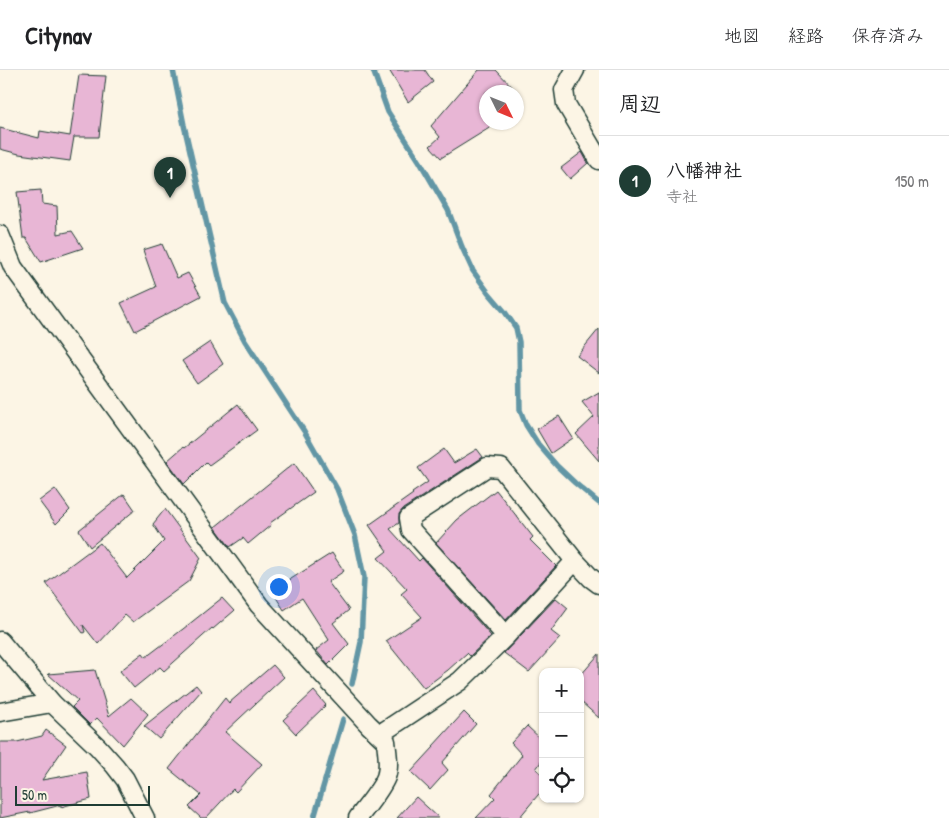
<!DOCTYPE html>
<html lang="ja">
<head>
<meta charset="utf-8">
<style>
	body { margin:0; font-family:"Patrick Hand","Klee One",sans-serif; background:#f6f6f6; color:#202124 }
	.controls { position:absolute; right:15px; bottom:15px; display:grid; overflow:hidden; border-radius:10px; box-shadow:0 1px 4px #0004 }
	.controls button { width:45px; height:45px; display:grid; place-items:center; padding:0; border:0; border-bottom:1px solid #e0e0e0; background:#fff; color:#202124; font:25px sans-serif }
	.compass { position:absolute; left:479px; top:15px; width:45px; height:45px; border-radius:50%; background:#fff; box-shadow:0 1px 4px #0004; rotate:133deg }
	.scale { position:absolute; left:15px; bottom:12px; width:135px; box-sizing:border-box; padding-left:5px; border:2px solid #1f3d34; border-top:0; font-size:14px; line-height:18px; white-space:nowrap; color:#1f3d34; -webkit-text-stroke:4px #fcf5e5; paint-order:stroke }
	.you { position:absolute; left:278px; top:516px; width:18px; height:18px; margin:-12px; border:4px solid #fff; border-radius:50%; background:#1a73e8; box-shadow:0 0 0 8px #1a73e833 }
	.badge { display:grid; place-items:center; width:32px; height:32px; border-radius:50%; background:#1f3d34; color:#fff; font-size:16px; font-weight:700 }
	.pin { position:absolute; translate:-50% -41px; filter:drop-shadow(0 1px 2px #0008) }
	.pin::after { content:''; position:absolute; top:26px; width:18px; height:15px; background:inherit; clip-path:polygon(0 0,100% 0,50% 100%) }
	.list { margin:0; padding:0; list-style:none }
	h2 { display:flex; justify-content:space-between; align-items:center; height:65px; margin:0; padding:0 20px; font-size:21px }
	h2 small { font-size:16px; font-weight:400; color:#757577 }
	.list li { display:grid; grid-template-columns:32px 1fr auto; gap:15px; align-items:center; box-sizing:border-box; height:90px; padding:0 20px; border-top:1px solid #e0e0e0 }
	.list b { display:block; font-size:19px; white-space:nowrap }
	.list p { margin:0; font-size:16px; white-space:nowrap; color:#757577 }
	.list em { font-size:16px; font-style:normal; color:#757577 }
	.icon { flex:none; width:28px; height:28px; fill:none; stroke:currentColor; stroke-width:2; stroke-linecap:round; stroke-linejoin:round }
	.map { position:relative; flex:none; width:599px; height:748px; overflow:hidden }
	header { display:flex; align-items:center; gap:30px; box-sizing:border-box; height:70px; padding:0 25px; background:#fff; border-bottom:1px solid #e0e0e0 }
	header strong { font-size:24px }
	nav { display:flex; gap:28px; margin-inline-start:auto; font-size:18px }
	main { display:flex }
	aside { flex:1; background:#fff }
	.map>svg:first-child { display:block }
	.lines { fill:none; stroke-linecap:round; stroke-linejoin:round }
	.stream { stroke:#6296a5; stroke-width:5.5 }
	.building { fill:#e8b6d5; stroke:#1f3d34 }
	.street-casing { stroke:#1f3d34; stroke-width:21 }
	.street { stroke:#fcf5e5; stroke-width:18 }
</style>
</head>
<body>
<header>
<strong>Citynav</strong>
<nav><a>地図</a><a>経路</a><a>保存済み</a></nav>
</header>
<main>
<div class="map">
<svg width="599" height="748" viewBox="0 0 599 748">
	<rect width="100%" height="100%" fill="#fcf5e5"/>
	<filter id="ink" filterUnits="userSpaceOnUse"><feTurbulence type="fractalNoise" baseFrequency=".02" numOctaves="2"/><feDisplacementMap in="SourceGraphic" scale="10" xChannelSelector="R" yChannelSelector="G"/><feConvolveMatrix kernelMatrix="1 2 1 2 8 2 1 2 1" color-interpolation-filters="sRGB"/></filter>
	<g filter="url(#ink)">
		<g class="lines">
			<g class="stream">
				<path d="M173 0 184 55 225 233 245 271 304 361 337 419 355 465 364 507 361 572 352 614"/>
				<path d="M373 0 388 42 420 92 448 140 462 177 473 201 488 222 505 242 516 258 519 272 520 340 526 355 538 374 557 396 575 413 599 433"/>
				<path d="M314 748 343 649"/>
			</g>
		</g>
		<g class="building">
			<path d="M389 0H425L433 12 408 32Z"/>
			<path d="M479 0H496L517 22H486V52H499L441 88 430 76 440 67 431 56Z"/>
			<path d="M79 5 106 6 99 67H74L70 91 19 84 0 79V58L39 68 40 61 70 66Z"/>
			<path d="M582 82 588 93 570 109 561 98Z"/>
			<path d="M41 120 42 134 57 136 58 164 72 161 83 178 41 192 26 168H23L17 122Z"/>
			<path d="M162 174 177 208 188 203 201 226 135 261 121 233 156 217 143 180Z"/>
			<path d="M599 259V303L577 286Z"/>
			<path d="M210 272 223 294 197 313 182 291Z"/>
			<path d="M599 322V391L576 364 594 347 582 332Z"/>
			<path d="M238 334 257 360 209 395 206 392 184 414 167 391 183 377 184 378Z"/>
			<path d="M559 346 573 368 551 383 537 359Z"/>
			<path d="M444 379 454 393 477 379 483 387 403 439 399 444V453L390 459 419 491 422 488 491 566 470 586 467 583 448 600 424 618 386 571 422 547 401 524 407 519 378 488 387 481 369 455 413 424 412 423 428 412 418 398Z"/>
			<path d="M294 393 314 422 270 453 271 455 248 474 243 468 230 477 215 457Z"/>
			<path d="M55 419 70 440 56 454 39 431Z"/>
			<path d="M496 420 533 467 530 470 556 496 506 550 436 473 457 450Z"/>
			<path d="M124 424 135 440 90 477 79 460Z"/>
			<path d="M165 439 201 488 189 511 133 552 125 545 98 574 83 555 85 562 83 563 46 513 100 473 127 508 164 471 153 454Z"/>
			<path d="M332 483 344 501 328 512 349 540 333 553 349 574 328 595 316 580 329 570 302 528 284 540 272 521Z"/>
			<path d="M222 528 234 541 213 559 212 558 164 601 160 597 134 618 120 601 143 583 146 587 183 559Z"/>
			<path d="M556 528 568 538 551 561 560 568 529 602 504 583Z"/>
			<path d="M599 584V648L580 631V606Z"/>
			<path d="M273 595 284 607 225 662 262 694 236 722 233 719 206 748H201L189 737 201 725 169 699 225 628 229 633Z"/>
			<path d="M95 600 109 646 131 628 148 644 123 675 97 648 90 655 72 637 78 631 48 604Z"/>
			<path d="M196 615 201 621 159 669 144 656Z"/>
			<path d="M314 621 326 635 296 664 283 650Z"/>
			<path d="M464 642 476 654 442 693 448 700 430 720 411 702 434 677 433 676Z"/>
			<path d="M527 656 543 671V689L536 699 543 705V719L519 748H476L495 728 491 724 522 685 511 673Z"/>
			<path d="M46 660 66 675 42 710 87 702 91 729 61 737V735L30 743V742L0 748V672H17L42 666Z"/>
			<path d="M416 727 439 748H397Z"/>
		</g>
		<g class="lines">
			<defs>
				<g id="street">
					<path d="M575 0 564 20 566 34 599 90"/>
					<path d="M0 165 13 197 259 535 369 655 386 671C387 682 390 696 386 707 381 720 366 737 358 748"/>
					<path d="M575 491 506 566 411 460 409 448 487 397 501 398 575 491 591 508 599 514"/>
					<path d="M0 571 52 633 98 677 115 696 125 709 145 748"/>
					<path d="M0 642 52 633"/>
					<path d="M380 664 460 611 506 566"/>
				</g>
			</defs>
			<use href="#street" class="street-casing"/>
			<use href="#street" class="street"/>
		</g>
	</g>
</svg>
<div class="controls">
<button>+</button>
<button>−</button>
<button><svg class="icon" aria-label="locate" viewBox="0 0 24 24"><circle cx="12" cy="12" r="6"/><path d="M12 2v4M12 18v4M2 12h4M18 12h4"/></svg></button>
</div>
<svg class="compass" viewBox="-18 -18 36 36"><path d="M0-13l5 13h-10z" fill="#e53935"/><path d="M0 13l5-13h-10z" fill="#757577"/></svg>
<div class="scale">50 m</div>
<div class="you"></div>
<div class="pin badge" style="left:170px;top:128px">1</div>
</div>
<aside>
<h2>周辺<small></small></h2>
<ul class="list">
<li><span class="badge">1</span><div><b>八幡神社</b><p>寺社</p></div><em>150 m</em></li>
</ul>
</aside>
</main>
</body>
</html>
